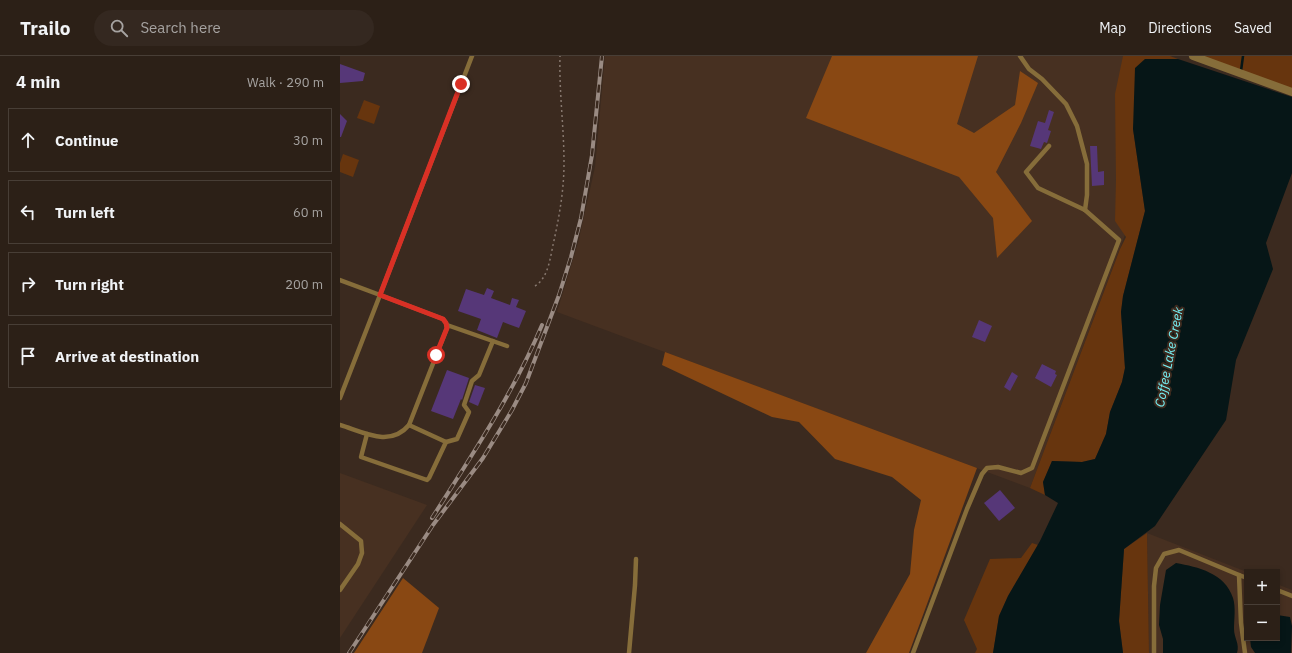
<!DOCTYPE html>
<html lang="en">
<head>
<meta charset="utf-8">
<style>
	body { margin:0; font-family:"IBM Plex Sans",sans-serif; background:#342820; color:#f1f3f6 }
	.controls { position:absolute; right:12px; bottom:12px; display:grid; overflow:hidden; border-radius:0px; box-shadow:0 2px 6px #0003 }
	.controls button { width:36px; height:36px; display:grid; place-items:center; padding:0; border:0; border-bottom:1px solid #483e36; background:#2c2017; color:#f1f3f6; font:20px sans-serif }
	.stop { position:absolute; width:12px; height:12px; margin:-9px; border:3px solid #d93025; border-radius:50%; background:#fff }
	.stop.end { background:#d93025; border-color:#fff; box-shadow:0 1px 4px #0008 }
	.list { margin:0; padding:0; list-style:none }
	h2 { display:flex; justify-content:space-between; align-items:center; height:52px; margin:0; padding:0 16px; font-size:17px }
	h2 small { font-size:13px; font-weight:400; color:#a6a3a1 }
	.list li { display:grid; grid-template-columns:26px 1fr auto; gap:12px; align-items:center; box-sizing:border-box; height:64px; margin:0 8px 8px; padding:0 8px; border:1px solid #483e36; border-radius:0px }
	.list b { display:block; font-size:15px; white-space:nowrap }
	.list em { font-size:13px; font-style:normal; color:#a6a3a1 }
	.icon { flex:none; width:22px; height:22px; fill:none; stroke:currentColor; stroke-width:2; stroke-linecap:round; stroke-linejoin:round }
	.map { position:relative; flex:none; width:952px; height:597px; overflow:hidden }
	header { display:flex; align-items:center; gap:24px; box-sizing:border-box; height:56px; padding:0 20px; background:#2c2017; border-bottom:1px solid #483e36 }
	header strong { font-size:19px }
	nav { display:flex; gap:22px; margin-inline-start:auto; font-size:14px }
	.search { width:280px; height:36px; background:#342820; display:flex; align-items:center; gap:10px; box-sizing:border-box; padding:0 14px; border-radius:22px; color:#a6a3a1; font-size:15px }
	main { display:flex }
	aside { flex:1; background:#2c2017 }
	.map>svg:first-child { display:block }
	.built { fill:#473021 }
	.green { fill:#67350e }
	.forest { fill:#894813 }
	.water { fill:#061617 }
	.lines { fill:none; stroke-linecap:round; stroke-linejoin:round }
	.stream { stroke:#061617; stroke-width:2.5 }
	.building { fill:#563778 }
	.path { stroke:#87786f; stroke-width:1.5; stroke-dasharray:2 3; stroke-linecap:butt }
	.service { stroke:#866d3a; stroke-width:4.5 }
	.minor { stroke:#866d3a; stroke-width:8 }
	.rail-casing { stroke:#9a8b83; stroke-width:4 }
	.rail { stroke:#3b2a1f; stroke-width:2.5; stroke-dasharray:8; stroke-linecap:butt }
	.route { stroke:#d93025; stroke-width:5 }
	.labels { text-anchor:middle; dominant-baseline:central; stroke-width:4; stroke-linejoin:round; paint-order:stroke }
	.water-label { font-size:13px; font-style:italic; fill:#77f3f8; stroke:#3b2a1f }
</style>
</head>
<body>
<header>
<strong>Trailo</strong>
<div class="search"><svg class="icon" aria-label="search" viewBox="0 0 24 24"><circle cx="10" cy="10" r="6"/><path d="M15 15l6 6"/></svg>Search here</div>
<nav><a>Map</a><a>Directions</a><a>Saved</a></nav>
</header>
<main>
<aside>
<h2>4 min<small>Walk · 290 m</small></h2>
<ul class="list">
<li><svg class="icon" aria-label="ahead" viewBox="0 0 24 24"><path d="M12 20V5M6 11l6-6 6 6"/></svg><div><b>Continue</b></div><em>30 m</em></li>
<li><svg class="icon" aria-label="left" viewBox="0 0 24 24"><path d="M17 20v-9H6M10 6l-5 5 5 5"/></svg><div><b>Turn left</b></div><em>60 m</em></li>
<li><svg class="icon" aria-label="right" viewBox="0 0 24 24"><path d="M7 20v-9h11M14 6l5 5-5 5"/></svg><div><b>Turn right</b></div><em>200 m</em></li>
<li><svg class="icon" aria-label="arrive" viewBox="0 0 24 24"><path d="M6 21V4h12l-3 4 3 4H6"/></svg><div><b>Arrive at destination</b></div></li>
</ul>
</aside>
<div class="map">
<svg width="952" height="597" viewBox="0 0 952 597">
	<rect width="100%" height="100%" fill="#3b2a1f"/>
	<g class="built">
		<path d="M265 0H797L786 176 690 432 217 256 238 187 255 111Z"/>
		<path d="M0 417 87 449 0 582Z"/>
		<path d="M807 477 907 516V582H937V528L952 534V597H809Z"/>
	</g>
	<g class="green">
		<path d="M783 0H830L838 3H805L793 73 805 155 783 240 781 256 785 312 782 326 770 356 766 378 755 403 742 406 712 405 703 426 705 439 690 432 780 193 786 181 775 165 776 124 775 38Z"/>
		<path d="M860 0H952V33Z"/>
		<path d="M24 44 40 50 34 68 17 62Z"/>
		<path d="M3 98 19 104 13 121 0 116V107Z"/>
		<path d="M807 477 809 597H783L779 565 784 493Z"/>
		<path d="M692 487 698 489 668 540 659 560 653 597H635L637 593 624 564 650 503 681 502Z"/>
	</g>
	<g class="forest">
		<path d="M492 0H638L617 68 634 77 675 49 680 15 698 27 681 67 656 116 692 165 657 202 653 162 619 121 466 62Z"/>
		<path d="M325 296 637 412 569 597H526L570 518 574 474 581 444 552 421 495 403 459 366 432 361 322 309Z"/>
		<path d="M63 522 99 552 82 597H14Z"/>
	</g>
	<g class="water">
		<path d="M805 3H838L952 41V117L926 187 933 213 896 304 886 364 815 470 784 493 779 565 783 597H653L659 560 668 540 700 485 718 447 705 439 703 426 712 405 742 406 755 403 766 378 770 356 782 326 785 312 781 256 783 240 805 155 793 73 795 12Z"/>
		<path d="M836 507C858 511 885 517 893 542 896 551 894 564 894 573 894 582 900 588 897 597H823V583L819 569 820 549 826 514Z"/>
		<path d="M937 559 950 561 952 570 951 597H915L911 591 910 582H937Z"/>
	</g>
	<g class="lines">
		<path class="stream" d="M901 15 903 0"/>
	</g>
	<g class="building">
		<path d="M0 8 25 17 23 25 0 27Z"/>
		<path d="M709 54 714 56 708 74 711 75 707 87 704 86 701 93 690 90 698 65 705 67Z"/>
		<path d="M0 58 7 65 1 81H0Z"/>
		<path d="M750 90H757L758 116 764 115V129L752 130Z"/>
		<path d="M147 232 154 235 151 242 170 249 172 242 179 244 176 251 186 255 179 272 163 266 157 282 137 274 141 263 118 255 126 233 144 239Z"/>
		<path d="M639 264 652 270 645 286 632 281Z"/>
		<path d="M702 308 716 315 715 318 717 319 711 331 695 322Z"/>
		<path d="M107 314 129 322 122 344 121 343 113 363 91 355Z"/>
		<path d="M672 316 678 320 670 335 664 331Z"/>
		<path d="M135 329 145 332 138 350 129 346Z"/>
		<path d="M660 434 675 452 659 465 644 447Z"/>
	</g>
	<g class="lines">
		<path class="path" d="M195 230C208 222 210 203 213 189 219 162 224 135 224 107 224 71 219 36 220 0"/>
		<g class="service">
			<path d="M680 0 689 13 702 23 726 48 737 70 747 108V139L745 154"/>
			<path d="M0 224 40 239 132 0"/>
			<path d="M107 269 167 290"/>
			<path d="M0 342 40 239 103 263 106 267 107 272 69 369C50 392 23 376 0 369"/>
			<path d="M27 378 21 401 87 424 89 422 106 386 69 369"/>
			<path d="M106 386 117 383 129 356 124 349 132 325 139 319 153 285"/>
			<path d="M0 468 21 485 22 497 18 508 0 534"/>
			<path d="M937 534 952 540"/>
			<path d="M289 597 295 529 296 503"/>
			<path d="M573 597 627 453 642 418 647 412 658 411 681 417 692 412 779 184 745 154 698 132 686 116 709 90"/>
			<path d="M814 597V530L816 512 824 498 839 494 899 519"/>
			<path d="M905 597 901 567 899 519 907 522"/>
		</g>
		<path class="minor" d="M853 0 952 36"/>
		<defs>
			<g id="rail">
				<path d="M92 462C132 399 173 338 202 269"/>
				<path d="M9 597 93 469 143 402 172 354 186 327 219 239 231 201 241 162 252 99 262 0"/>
			</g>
		</defs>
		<use href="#rail" class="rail-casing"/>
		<use href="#rail" class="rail"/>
	</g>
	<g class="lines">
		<path class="route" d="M96 299 107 272 106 267 103 263 40 239 121 28"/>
	</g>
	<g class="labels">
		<g class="water-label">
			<text transform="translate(829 301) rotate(-79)">Coffee Lake Creek</text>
		</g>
	</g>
</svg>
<div class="controls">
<button>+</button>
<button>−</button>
</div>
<div class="stop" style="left:96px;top:299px"></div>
<div class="stop end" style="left:121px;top:28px"></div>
</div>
</main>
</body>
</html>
